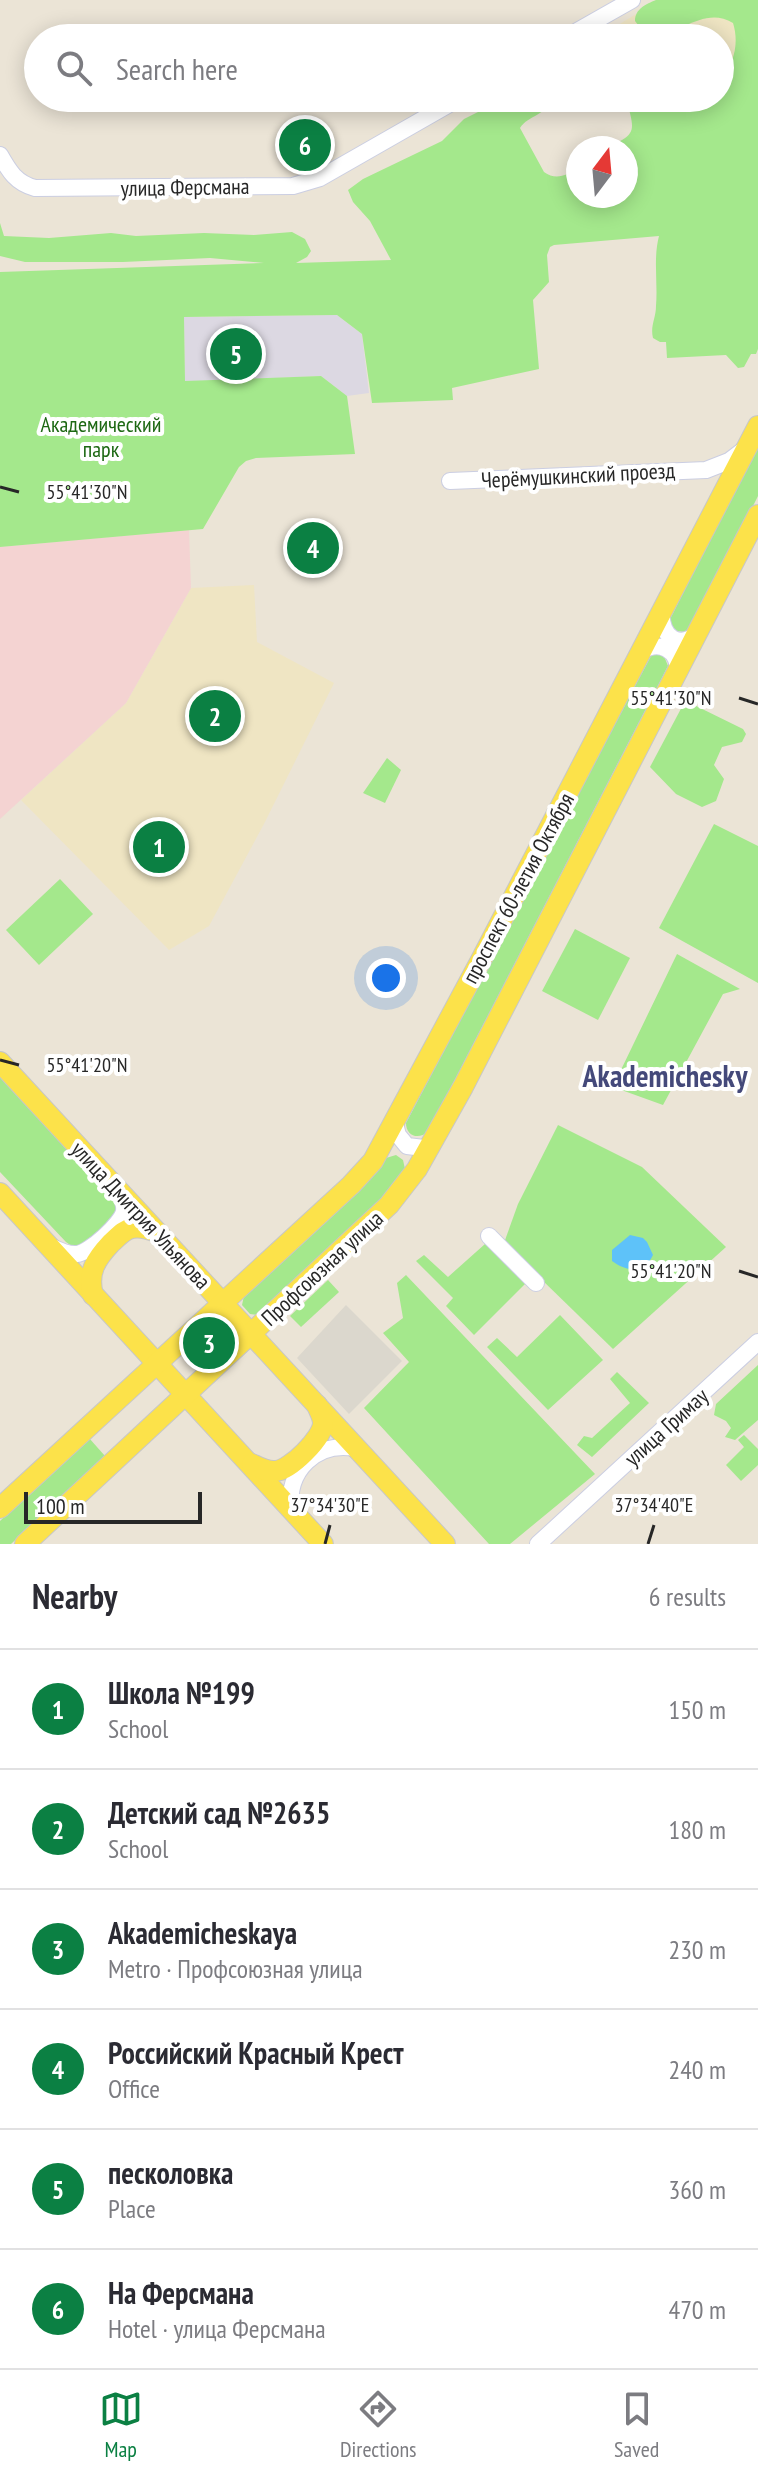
<!DOCTYPE html>
<html lang="en">
<head>
<meta charset="utf-8">
<style>
	body { margin:0; font-family:"PT Sans Narrow",sans-serif; background:#f7f7f7; color:#2b2b33 }
	.compass { position:absolute; left:566px; top:136px; width:72px; height:72px; border-radius:50%; background:#fff; box-shadow:0 4px 20px #0003; rotate:16deg }
	.scale { position:absolute; left:24px; bottom:20px; width:178px; box-sizing:border-box; padding-left:8px; border:4px solid #272727; border-top:0; font-size:22px; line-height:28px; white-space:nowrap; color:#272727; -webkit-text-stroke:6px #fff; paint-order:stroke }
	.you { position:absolute; left:386px; top:978px; width:28px; height:28px; margin:-20px; border:6px solid #fff; border-radius:50%; background:#1a73e8; box-shadow:0 0 0 12px #1a73e833 }
	.badge { display:grid; place-items:center; width:52px; height:52px; border-radius:50%; background:#0b8043; color:#fff; font-size:26px; font-weight:700 }
	.pin { position:absolute; translate:-50% -50%; border:4px solid #fff; box-shadow:0 2px 8px #0006 }
	.list { margin:0; padding:0; list-style:none }
	h2 { display:flex; justify-content:space-between; align-items:center; height:104px; margin:0; padding:0 32px; font-size:34px }
	h2 small { font-size:26px; font-weight:400; color:#7c7c81 }
	.list li { display:grid; grid-template-columns:52px 1fr auto; gap:24px; align-items:center; box-sizing:border-box; height:120px; padding:0 32px; border-top:2px solid #e1e1e2 }
	.list b { display:block; font-size:30px; white-space:nowrap }
	.list p { margin:0; font-size:26px; white-space:nowrap; color:#7c7c81 }
	.list em { font-size:26px; font-style:normal; color:#7c7c81 }
	.icon { flex:none; width:44px; height:44px; fill:none; stroke:currentColor; stroke-width:2; stroke-linecap:round; stroke-linejoin:round }
	.map { position:relative; flex:none; width:758px; height:1544px; overflow:hidden }
	.search { position:absolute; background:#fff; box-shadow:0 4px 20px #0003; left:24px; right:24px; top:24px; height:88px; display:flex; align-items:center; gap:20px; box-sizing:border-box; padding:0 28px; border-radius:44px; color:#7c7c81; font-size:30px }
	.sheet { height:824px; background:#fff }
	nav { display:flex; justify-content:space-around; align-items:center; box-sizing:border-box; height:112px; border-top:2px solid #e1e1e2; background:#fff; font-size:22px; color:#7c7c81 }
	nav a { display:grid; justify-items:center; gap:4px }
	nav .on { color:#0b8043 }
	.map>svg:first-child { display:block }
	.industrial { fill:#dcd8e2 }
	.education { fill:#efe5c3 }
	.medical { fill:#f4d3d2 }
	.green { fill:#a4e88c }
	.plaza { fill:#dbd7cd }
	.water { fill:#5ec2f9 }
	.lines { fill:none; stroke-linecap:round; stroke-linejoin:round }
	.minor-casing { stroke:#cbcee2; stroke-width:18 }
	.major-casing { stroke:#c7c7c7; stroke-width:22 }
	.minor { stroke:#fff; stroke-width:16 }
	.major { stroke:#fce24a; stroke-width:20 }
	.ticks { fill:none; stroke:#272727; stroke-width:3 }
	.labels { text-anchor:middle; dominant-baseline:central; stroke-width:8; stroke-linejoin:round; paint-order:stroke }
	.street-label { font-size:22px; fill:#272727; stroke:#fff }
	.park-label { font-size:22px; fill:#1d6813; stroke:#fff }
	.district-label { font-size:30px; font-weight:bold; fill:#44497a; stroke:#fff }
	.ticks-label { font-size:20px; text-anchor:middle; fill:#272727; stroke:#fff; stroke-width:8; stroke-linejoin:round; paint-order:stroke }
</style>
</head>
<body>
<div class="map">
<svg width="758" height="1544" viewBox="0 0 758 1544">
	<rect width="100%" height="100%" fill="#ebe4d6"/>
	<path class="industrial" d="M337 315 362 334 369 393 347 396 321 376 185 382 184 317Z"/>
	<g class="education">
		<path d="M659 0H758V111L683 161 645 98H720V38H608L605 33Z"/>
		<path d="M254 585 257 642 334 683 265 822 209 926 169 950 21 800 126 703 191 588Z"/>
	</g>
	<path class="medical" d="M189 530 191 588 126 703 0 819V547Z"/>
	<g class="green">
		<path d="M656 0H758V349L756 354H751L744 367 738 368 726 355 667 358 666 342H660L653 338C650 326 656 318 656 306 658 282 653 259 659 236L554 245 550 247 547 255 549 282 533 300 539 369 452 388 453 400 372 403 362 334 337 315 184 317 185 381 321 376 347 396 355 454 256 458 246 461 239 467 203 529 0 547V272L264 263 210 258 123 262H25L0 256V223L4 236 49 238 111 233 136 236 204 233 254 235 292 232 305 239 311 251 307 257 296 263 391 260 370 221 353 202 348 190 363 179 442 141 464 119 506 98H550C549 115 528 115 520 128L544 172C556 181 567 175 578 168V196H626V148H605C638 134 635 132 626 98H665L679 111 686 112 699 98H720V78C735 64 739 42 733 23 695 0 663 60 635 21 635 9 646 4 656 0Z"/>
		<path d="M758 445V496L692 627 685 632 677 631 671 626V617Z"/>
		<path d="M656 654 664 656 668 666 428 1132C418 1140 406 1136 406 1123L634 688 651 656Z"/>
		<path d="M688 702 743 729 746 734 742 742 722 747 714 765 724 779 716 801 702 807 676 794 650 767 684 703Z"/>
		<path d="M387 758 401 770 385 803 363 793Z"/>
		<path d="M714 824 758 846V983L659 928Z"/>
		<path d="M60 879 93 914 39 965 6 930Z"/>
		<path d="M575 929 630 958 598 1020 542 991Z"/>
		<path d="M677 954 740 989 723 994 663 1105 602 1083 618 1076Z"/>
		<path d="M0 1074 118 1202V1217L76 1249 66 1242 0 1172Z"/>
		<path d="M558 1125 642 1167 726 1247 613 1349 504 1243 518 1204Z"/>
		<path d="M396 1155 403 1160 405 1169 386 1194 259 1315 250 1314 242 1305 244 1296 386 1158Z"/>
		<path d="M485 1244 525 1284 474 1335 446 1306 453 1298 416 1261 424 1255 448 1277Z"/>
		<path d="M406 1275 595 1474 510 1544H489L364 1408 409 1362 383 1333 403 1318 397 1283Z"/>
		<path d="M328 1280 339 1292 301 1327 290 1316Z"/>
		<path d="M560 1315 603 1360 548 1410 487 1347 497 1338 517 1357Z"/>
		<path d="M758 1365V1420L735 1440 725 1437 731 1428 726 1421 714 1415 716 1404Z"/>
		<path d="M617 1372 649 1403 592 1457 577 1445 584 1436 592 1438 630 1403 610 1379Z"/>
		<path d="M744 1435 758 1449V1465L741 1481 726 1465 744 1447 738 1440Z"/>
		<path d="M89 1438 105 1456 11 1544H0V1521Z"/>
	</g>
	<path class="plaza" d="M346 1305 402 1361 349 1414 297 1358Z"/>
	<path class="water" d="M630 1235 643 1238 647 1242 653 1255C644 1274 627 1272 612 1261V1250Z"/>
	<g class="lines">
		<defs>
			<g id="minor">
				<path d="M565 38 632 0"/>
				<path d="M0 155C9 171 16 183 35 188L293 186 320 178 460 98"/>
				<path d="M450 481 706 470 729 461 746 448"/>
				<path d="M662 613C660 636 680 651 698 632"/>
				<path d="M641 652C659 639 679 650 678 672"/>
				<path d="M395 1124 398 1135 407 1146 424 1148 432 1144"/>
				<path d="M489 1236 536 1283"/>
				<path d="M52 1247C60 1251 68 1255 77 1254 89 1253 122 1223 124 1211 125 1205 122 1198 120 1192"/>
				<path d="M291 1510C286 1471 316 1441 355 1448"/>
				<path d="M538 1544 758 1342"/>
			</g>
			<g id="major">
				<path d="M0 1062 445 1544"/>
				<path d="M0 1193 323 1544"/>
				<path d="M93 1295C87 1272 96 1259 111 1243 118 1237 123 1230 132 1228 141 1226 149 1229 157 1232"/>
				<path d="M252 1464C260 1468 267 1472 276 1471 290 1470 323 1438 323 1423 323 1417 319 1411 317 1405"/>
				<path d="M0 1508 351 1185 373 1161 481 960 758 426"/>
				<path d="M25 1544 389 1205 417 1169 463 1087 758 515"/>
			</g>
		</defs>
		<use href="#minor" class="minor-casing"/>
		<use href="#major" class="major-casing"/>
		<use href="#minor" class="minor"/>
		<use href="#major" class="major"/>
	</g>
	<path class="ticks" d="M0 487 19 492M739 698 758 704M0 1060 19 1065M739 1271 758 1277M325 1544 330 1525M648 1544 654 1525"/>
	<g class="labels">
		<g class="street-label">
			<text transform="translate(185 187) rotate(-1)">улица Ферсмана</text>
			<text transform="translate(578 475) rotate(-3)">Черёмушкинский проезд</text>
			<text transform="translate(518 888) rotate(-62)">проспект 60-летия Октября</text>
			<text transform="translate(141 1215) rotate(47)">улица Дмитрия Ульянова</text>
			<text transform="translate(322 1268) rotate(-43)">Профсоюзная улица</text>
			<text transform="translate(666 1427) rotate(-42)">улица Гримау</text>
		</g>
		<g class="park-label">
			<text x="101" y="424">Академический<tspan x="101" dy="25">парк</tspan></text>
		</g>
		<g class="district-label">
			<text x="665" y="1075">Akademichesky</text>
		</g>
	</g>
	<g class="ticks-label">
		<text x="87" y="499">55°41'30"N</text>
		<text x="671" y="705">55°41'30"N</text>
		<text x="87" y="1072">55°41'20"N</text>
		<text x="671" y="1278">55°41'20"N</text>
		<text x="330" y="1512">37°34'30"E</text>
		<text x="654" y="1512">37°34'40"E</text>
	</g>
</svg>
<svg class="compass" viewBox="-18 -18 36 36"><path d="M0-13l5 13h-10z" fill="#e53935"/><path d="M0 13l5-13h-10z" fill="#7c7c81"/></svg>
<div class="scale">100 m</div>
<div class="you"></div>
<div class="pin badge" style="left:159px;top:847px">1</div>
<div class="pin badge" style="left:215px;top:716px">2</div>
<div class="pin badge" style="left:209px;top:1343px">3</div>
<div class="pin badge" style="left:313px;top:548px">4</div>
<div class="pin badge" style="left:236px;top:354px">5</div>
<div class="pin badge" style="left:305px;top:145px">6</div>
<div class="search"><svg class="icon" aria-label="search" viewBox="0 0 24 24"><circle cx="10" cy="10" r="6"/><path d="M15 15l6 6"/></svg>Search here</div>
</div>
<section class="sheet">
<h2>Nearby<small>6 results</small></h2>
<ul class="list">
<li><span class="badge">1</span><div><b>Школа №199</b><p>School</p></div><em>150 m</em></li>
<li><span class="badge">2</span><div><b>Детский сад №2635</b><p>School</p></div><em>180 m</em></li>
<li><span class="badge">3</span><div><b>Akademicheskaya</b><p>Metro · Профсоюзная улица</p></div><em>230 m</em></li>
<li><span class="badge">4</span><div><b>Российский Красный Крест</b><p>Office</p></div><em>240 m</em></li>
<li><span class="badge">5</span><div><b>песколовка</b><p>Place</p></div><em>360 m</em></li>
<li><span class="badge">6</span><div><b>На Ферсмана</b><p>Hotel · улица Ферсмана</p></div><em>470 m</em></li>
</ul>
</section>
<nav>
<a class="on"><svg class="icon" aria-label="map" viewBox="0 0 24 24"><path d="M3 6l6-2 6 2 6-2v14l-6 2-6-2-6 2zM9 4v14M15 6v14"/></svg>Map</a>
<a><svg class="icon" aria-label="directions" viewBox="0 0 24 24"><path d="M12 3l9 9-9 9-9-9zM9 14v-3h6M13 9l2 2-2 2"/></svg>Directions</a>
<a><svg class="icon" aria-label="saved" viewBox="0 0 24 24"><path d="M7 4h10v16l-5-4-5 4z"/></svg>Saved</a>
</nav>
</body>
</html>
